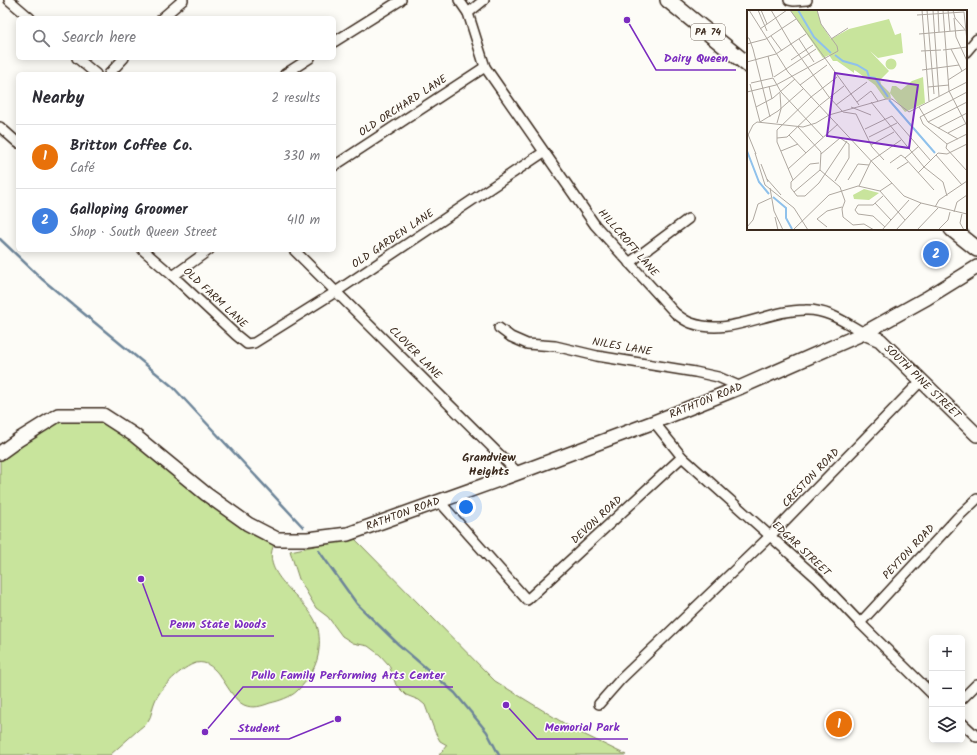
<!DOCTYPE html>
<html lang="en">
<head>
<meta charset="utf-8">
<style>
	body { margin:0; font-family:Kalam,sans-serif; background:#f2f2f3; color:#2b2b33 }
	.controls { position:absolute; right:12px; bottom:12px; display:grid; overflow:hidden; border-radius:6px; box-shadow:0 2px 10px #0003 }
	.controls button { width:36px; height:36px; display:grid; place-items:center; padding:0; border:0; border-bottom:1px solid #e1e1e2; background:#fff; color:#2b2b33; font:20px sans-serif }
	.you { position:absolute; left:466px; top:507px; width:14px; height:14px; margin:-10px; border:3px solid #fff; border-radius:50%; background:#1a73e8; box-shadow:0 0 0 6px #1a73e833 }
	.badge { display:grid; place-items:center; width:26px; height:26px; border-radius:50%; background:#2563eb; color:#fff; font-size:13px; font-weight:700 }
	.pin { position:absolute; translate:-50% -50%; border:2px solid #fff; box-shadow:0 1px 4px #0006 }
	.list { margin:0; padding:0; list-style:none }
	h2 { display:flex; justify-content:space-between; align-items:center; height:52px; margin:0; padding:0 16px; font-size:17px }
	h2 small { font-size:13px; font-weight:400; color:#7c7c81 }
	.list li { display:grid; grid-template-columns:26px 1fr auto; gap:12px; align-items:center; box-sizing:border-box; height:64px; padding:0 16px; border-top:1px solid #e1e1e2 }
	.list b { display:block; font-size:15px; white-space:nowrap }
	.list p { margin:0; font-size:13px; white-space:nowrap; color:#7c7c81 }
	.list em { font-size:13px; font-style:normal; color:#7c7c81 }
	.icon { flex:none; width:22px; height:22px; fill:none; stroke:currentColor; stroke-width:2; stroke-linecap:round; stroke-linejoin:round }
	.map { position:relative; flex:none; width:977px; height:755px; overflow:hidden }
	.search { position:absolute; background:#fff; box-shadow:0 2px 10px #0003; left:16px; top:16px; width:320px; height:44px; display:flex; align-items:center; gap:10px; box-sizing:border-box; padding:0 14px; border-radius:6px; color:#7c7c81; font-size:15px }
	.panel { position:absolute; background:#fff; box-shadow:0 2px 10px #0003; left:16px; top:72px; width:320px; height:180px; border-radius:6px }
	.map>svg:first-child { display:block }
	.green { fill:#c8e49c; stroke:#82875d }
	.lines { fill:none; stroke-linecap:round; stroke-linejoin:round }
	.stream { stroke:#6d8599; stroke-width:2.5 }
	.street-casing { stroke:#3b2a1e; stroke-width:12 }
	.secondary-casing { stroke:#3b2a1e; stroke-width:16 }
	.primary-casing { stroke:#3b2a1e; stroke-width:18 }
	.street { stroke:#fdfcf7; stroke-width:9 }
	.secondary { stroke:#fdfcf7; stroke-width:13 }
	.primary { stroke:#fdfcf7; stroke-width:15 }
	.labels { text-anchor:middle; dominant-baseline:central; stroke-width:3; stroke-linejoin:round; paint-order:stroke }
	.shield { fill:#fdfcf7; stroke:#75695f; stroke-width:1 }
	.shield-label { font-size:10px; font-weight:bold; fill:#3b2a1e }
	.street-label { font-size:11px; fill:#3b2a1e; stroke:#fdfcf7 }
	.neighbourhood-label { font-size:12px; font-weight:bold; fill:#3b2a1e; stroke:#fdfcf7 }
	.inset-river { fill:none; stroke:#8fc1eb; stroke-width:2 }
	.inset-road { fill:none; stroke:#afa8a0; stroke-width:1 }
	.view { fill:#7b2cbf; fill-opacity:0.15; stroke:#7b2cbf; stroke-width:2 }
	.inset-edge { fill:none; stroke:#3b2a1e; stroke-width:2 }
	.leader { fill:none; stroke:#7b2cbf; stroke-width:1.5 }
	.callout-dot { fill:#7b2cbf; stroke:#fdfcf7; stroke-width:1.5 }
	.callout-label { font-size:12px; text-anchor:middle; font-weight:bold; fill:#7b2cbf; stroke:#fdfcf7; stroke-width:3; stroke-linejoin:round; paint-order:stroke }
</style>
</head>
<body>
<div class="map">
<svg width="977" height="755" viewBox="0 0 977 755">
	<rect width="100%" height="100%" fill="#fdfcf7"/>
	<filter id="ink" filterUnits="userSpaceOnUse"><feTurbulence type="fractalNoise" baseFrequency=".025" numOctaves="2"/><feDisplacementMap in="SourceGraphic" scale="8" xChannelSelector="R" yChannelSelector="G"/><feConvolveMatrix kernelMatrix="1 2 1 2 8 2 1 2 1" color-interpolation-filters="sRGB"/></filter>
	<g filter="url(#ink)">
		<g class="green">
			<path d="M58 415H103L277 539C256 571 299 592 313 617 319 626 320 638 319 649 318 664 309 680 297 691 291 697 279 701 270 703 262 706 253 709 244 705 227 697 219 658 196 663 182 667 161 687 155 701 152 707 152 716 148 721 145 725 140 728 137 731 128 739 119 747 110 755H0V453Z"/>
			<path d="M349 539H355L495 681 575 730 626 755H439L447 745 440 741 435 732 425 705 419 700 406 695 396 685 389 665 380 655 368 646 353 643 342 636 328 617 316 608 299 579 290 551Z"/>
		</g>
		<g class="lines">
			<g class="stream">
				<path d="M0 239 43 280 173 387 303 527"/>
				<path d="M319 551 357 604 398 644 455 693 487 732 499 755"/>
			</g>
			<defs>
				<g id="street">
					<path d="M9 0 30 18"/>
					<path d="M459 0 468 13 485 67 595 225 675 313C680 317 685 321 691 323 730 337 766 310 805 310 827 309 846 323 864 333"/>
					<path d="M789 0 794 1 807 0"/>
					<path d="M468 13 484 0"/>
					<path d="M162 18 183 0"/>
					<path d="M334 42 401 0"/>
					<path d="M966 52 977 39"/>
					<path d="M77 58 96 74"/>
					<path d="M109 74 124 58"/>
					<path d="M285 74 310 58"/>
					<path d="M0 127 18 143"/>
					<path d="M334 166 485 67"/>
					<path d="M143 250 173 276 236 335 247 344 254 343 337 291 544 152"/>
					<path d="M294 250 518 473"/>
					<path d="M629 263 688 219"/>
					<path d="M173 276 209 250"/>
					<path d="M499 328 511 337 527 344 555 346 597 356 695 372 718 377 741 387"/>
					<path d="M654 422 682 457 818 579 860 623 932 694"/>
					<path d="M439 501 527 600 682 457"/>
					<path d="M860 623 958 517 977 499"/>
					<path d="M962 699 977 684"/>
					<path d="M599 704 621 679 770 536 921 381"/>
					<path d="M962 723 977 737"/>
				</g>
				<g id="secondary">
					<path d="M864 333 880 340 977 435"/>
					<path d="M0 453 18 440 58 415H103L134 435 206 494 248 524 277 539H308L348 534 518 473 654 422 741 387 864 333 927 298 977 267"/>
				</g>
				<g id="primary">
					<path d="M668 0 748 65"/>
					<path d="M952 229 977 249"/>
				</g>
			</defs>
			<use href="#street" class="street-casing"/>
			<use href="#secondary" class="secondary-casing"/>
			<use href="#primary" class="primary-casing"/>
			<use href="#street" class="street"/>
			<use href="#secondary" class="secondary"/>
			<use href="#primary" class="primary"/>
		</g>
	</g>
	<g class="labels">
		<rect class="shield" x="691" y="24" width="34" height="16" rx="3"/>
		<g class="shield-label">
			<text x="708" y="32">PA 74</text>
		</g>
		<g class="street-label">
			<text transform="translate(403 106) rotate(-33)">OLD ORCHARD LANE</text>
			<text transform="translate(393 239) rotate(-34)">OLD GARDEN LANE</text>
			<text transform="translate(628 243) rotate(49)">HILLCROFT LANE</text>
			<text transform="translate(215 298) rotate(43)">OLD FARM LANE</text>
			<text transform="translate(622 347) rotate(10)">NILES LANE</text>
			<text transform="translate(415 353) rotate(45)">CLOVER LANE</text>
			<text transform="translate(922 382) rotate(44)">SOUTH PINE STREET</text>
			<text transform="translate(706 401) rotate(-22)">RATHTON ROAD</text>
			<text transform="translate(811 478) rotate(-46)">CRESTON ROAD</text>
			<text transform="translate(403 514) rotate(-20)">RATHTON ROAD</text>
			<text transform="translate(597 520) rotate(-43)">DEVON ROAD</text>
			<text transform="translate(801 549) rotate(43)">EDGAR STREET</text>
			<text transform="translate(909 552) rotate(-47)">PEYTON ROAD</text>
		</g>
		<g class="neighbourhood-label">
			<text x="489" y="457">Grandview<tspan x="489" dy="14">Heights</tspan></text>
		</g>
	</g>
	<g transform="translate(747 10)">
		<rect width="220" height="220" fill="#fdfcf7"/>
		<path d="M43 0H70L74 14 84 29 102 19 142 9 148 25 154 23 156 43 131 48 123 41 142 61 133 70 134 74 143 83 145 76H149L154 80 165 71 176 67 178 93 158 102 143 83 144 88 138 89 128 75 109 61 107 60V63L90 51H86L82 45 76 48ZM138.5 54a5.5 5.5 0 1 1 11 0a5.5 5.5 0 1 1-11 0ZM117 179 132 183 122 190 107 189 106 185Z" fill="#c8e49c"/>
		<path class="inset-river" d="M51 0 67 27 84 43M88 45 96 51 110 55 120 61 122 67 128 68 141 87M142 90 188 143M0 141 12 172 22 184M26 187 39 198V208L45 219"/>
		<path class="inset-road" d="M2 0 41 62 157 186 174 193 220 204M11 0 20 21M14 0 20 14M24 0 44 34 82 87 96 102 109 104 125 137 137 150M43 0 112 95M175 0 182 91M180 0 187 84M186 0 192 86M191 0 192 22M196 0 202 81 220 116M201 0 203 21M206 0 208 8 220 22M217 2 220 31M170 5 217 2M207 8 209 27 220 51M13 19 40 0M172 24 218 20M24 26 35 41M0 28H2L6 39 23 107M52 29 67 52M84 29 101 18M0 34 19 29 49 9M204 39 215 61M196 40 220 37M174 41 194 40M21 46 26 67M44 50 66 35M0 52 29 44 59 24M175 60 212 55M27 67 69 39M26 68 34 82 76 127M201 70 220 58M4 73 26 68M3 74 13 112 31 101 56 79M53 75 80 55M22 76 25 89M181 77 202 75M0 82 29 75 91 41 90 36 74 14 70 0M110 92 124 81 131 91M124 92 177 157 196 172 200 186M89 95 120 72M9 97 26 88 48 69M104 97 124 105M172 97 181 112 211 129M82 105 139 89H145L162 102 220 72M181 112 220 92M30 113 34 99 33 83M51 117 74 142 73 160 93 177 98 191 95 199 96 207 106 215 117 214 127 220M191 118 220 103M118 119 145 106 184 151M0 122 9 144M201 123 220 113M1 125 6 115 10 112 56 117 69 113 82 105M42 125 59 143M122 127 150 113M30 128 40 127 73 95 97 76M200 134 176 114 173 107 220 82M200 134 199 138 220 161M200 134 220 124M124 135 147 122M34 141 51 134M8 143 18 175 47 198 61 220M74 144 93 128 102 134V148L88 171M189 145 215 175M158 148 187 180M72 153 63 154 44 172V178L50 186H58L72 173 100 131M143 153 154 145 158 148 171 137M14 154 21 172M41 159 91 114M150 159 161 152M171 163 191 143 200 144 220 134M20 169 34 185M46 170 30 132V120L64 87 90 67M101 170 111 154 122 155M112 176 124 151 154 130M23 178 27 201 36 220M133 181 158 210M47 182 73 160M136 186 126 195H111L108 200 111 204 126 206 138 217M128 193 144 210M188 197 192 190 220 171M207 202 210 192 220 185M215 204 213 213 217 220M28 207 31 220M0 217 6 210 11 194 24 188M80 217 70 209 80 201 95 197M46 220 82 185 111 176 133 181 145 173M135 220 162 190M149 220 174 193M170 220 191 198M191 220 201 210 203 202"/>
		<path class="view" d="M88 63 171 75 162 138 80 126Z"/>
		<rect width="220" height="220" class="inset-edge"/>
	</g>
	<path class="leader" d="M627 20L656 70H736M141 579L162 636H274M205 732L243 687H453M506 705L537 739H628M338 719L289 739H230"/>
	<g class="callout-dot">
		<circle cx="627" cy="20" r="4"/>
		<circle cx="141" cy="579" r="4"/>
		<circle cx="205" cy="732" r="4"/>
		<circle cx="506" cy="705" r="4"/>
		<circle cx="338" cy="719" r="4"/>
	</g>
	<g class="callout-label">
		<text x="696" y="62">Dairy Queen</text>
		<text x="218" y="628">Penn State Woods</text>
		<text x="348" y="679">Pullo Family Performing Arts Center</text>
		<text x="582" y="731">Memorial Park</text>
		<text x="259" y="732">Student</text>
	</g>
</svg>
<div class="controls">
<button>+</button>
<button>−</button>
<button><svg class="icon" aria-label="layers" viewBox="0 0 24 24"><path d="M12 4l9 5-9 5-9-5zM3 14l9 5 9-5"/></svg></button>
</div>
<div class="you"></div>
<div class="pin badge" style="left:839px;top:724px;background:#e8710a">1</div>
<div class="pin badge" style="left:936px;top:254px;background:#3f7fe0">2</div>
<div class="search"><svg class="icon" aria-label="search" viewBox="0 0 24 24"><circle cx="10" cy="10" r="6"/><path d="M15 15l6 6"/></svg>Search here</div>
<section class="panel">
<h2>Nearby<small>2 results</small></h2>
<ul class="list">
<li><span class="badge" style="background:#e8710a">1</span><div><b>Britton Coffee Co.</b><p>Café</p></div><em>330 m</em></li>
<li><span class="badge" style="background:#3f7fe0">2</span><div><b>Galloping Groomer</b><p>Shop · South Queen Street</p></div><em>410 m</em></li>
</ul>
</section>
</div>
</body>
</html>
